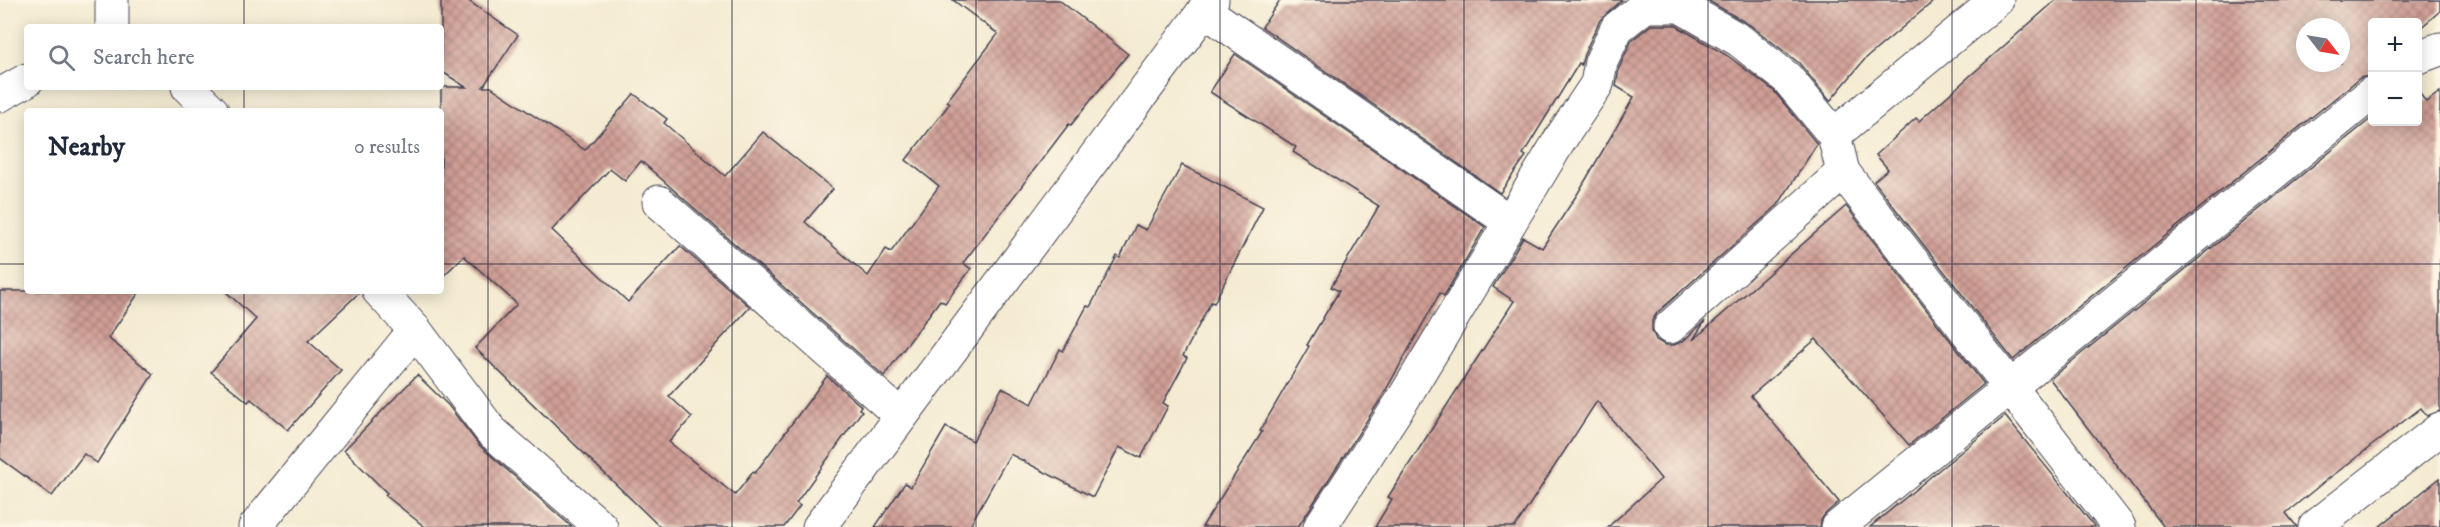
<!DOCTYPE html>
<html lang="en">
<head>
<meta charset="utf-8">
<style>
	body { margin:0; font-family:"IM FELL DW Pica",serif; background:#f2f2f3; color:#1f2937 }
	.controls { position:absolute; right:18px; top:18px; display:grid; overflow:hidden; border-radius:6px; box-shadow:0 3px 15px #0003 }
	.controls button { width:54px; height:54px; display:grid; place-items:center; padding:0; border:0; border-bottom:2px solid #e0e1e3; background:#fff; color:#1f2937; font:30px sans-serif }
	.compass { position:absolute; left:2296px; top:18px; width:54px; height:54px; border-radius:50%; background:#fff; box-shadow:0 3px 15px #0003; rotate:121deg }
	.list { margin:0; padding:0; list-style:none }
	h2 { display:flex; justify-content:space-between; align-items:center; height:78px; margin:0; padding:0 24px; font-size:26px }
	h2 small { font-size:20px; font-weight:400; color:#747a83 }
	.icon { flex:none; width:33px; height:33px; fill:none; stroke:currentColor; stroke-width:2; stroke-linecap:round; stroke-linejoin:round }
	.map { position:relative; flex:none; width:2440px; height:527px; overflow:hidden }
	.search { position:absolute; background:#fff; box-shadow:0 3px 15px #0003; left:24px; top:24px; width:420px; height:66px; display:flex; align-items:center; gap:15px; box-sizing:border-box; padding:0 21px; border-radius:6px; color:#747a83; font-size:22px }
	.panel { position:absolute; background:#fff; box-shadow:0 3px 15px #0003; left:24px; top:108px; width:420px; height:186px; border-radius:6px }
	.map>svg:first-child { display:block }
	.building { fill:url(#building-cross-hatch); fill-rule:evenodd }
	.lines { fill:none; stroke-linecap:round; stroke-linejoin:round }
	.minor-casing { stroke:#424052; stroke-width:35 }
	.tertiary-casing { stroke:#424052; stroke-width:35 }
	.minor { stroke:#fff; stroke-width:33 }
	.tertiary { stroke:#fff; stroke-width:33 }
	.grid { fill:none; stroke:#22223b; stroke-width:1.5; stroke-opacity:0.55 }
</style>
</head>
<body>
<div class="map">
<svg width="2440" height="527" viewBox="0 0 2440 527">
	<defs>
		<pattern id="building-cross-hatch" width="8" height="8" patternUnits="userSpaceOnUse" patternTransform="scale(1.5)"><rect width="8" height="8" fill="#d09f96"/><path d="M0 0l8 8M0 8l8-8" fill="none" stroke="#a8817c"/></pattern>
	</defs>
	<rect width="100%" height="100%" fill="#fcf5e5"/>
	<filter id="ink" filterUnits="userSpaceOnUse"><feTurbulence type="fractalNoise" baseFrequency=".0167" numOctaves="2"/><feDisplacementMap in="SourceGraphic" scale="12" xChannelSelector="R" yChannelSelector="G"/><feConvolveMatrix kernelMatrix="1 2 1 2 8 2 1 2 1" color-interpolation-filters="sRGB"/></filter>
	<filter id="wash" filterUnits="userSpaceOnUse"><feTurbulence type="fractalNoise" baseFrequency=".008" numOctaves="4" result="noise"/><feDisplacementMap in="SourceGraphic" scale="24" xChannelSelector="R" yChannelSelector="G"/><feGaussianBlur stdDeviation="1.35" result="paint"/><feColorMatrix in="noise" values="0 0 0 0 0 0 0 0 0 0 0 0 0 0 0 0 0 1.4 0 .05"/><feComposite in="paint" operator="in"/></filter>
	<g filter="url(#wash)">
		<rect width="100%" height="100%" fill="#f4ebd2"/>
		<g id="blocks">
			<g class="building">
				<path d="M441 0H467L518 35 483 87H491L585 150 634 94 667 119 664 123 725 176 763 132 833 189 805 222 868 276 886 249 891 252 939 186 906 160 950 103 947 101 998 34 953 0H1059L1128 54 1071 125 1069 124 963 263 971 269 945 303 940 300 884 376 641 161 625 181 610 169 552 230 628 302 680 246 750 307 669 396 692 417 669 442 735 495 753 472 755 473 827 376 861 406 859 409 862 411 796 503 800 506 784 527H660L475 348 517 304 464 256 441 278V87H466L441 71Z"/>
				<path d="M1280 0H1622L1600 20 1584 54 1581 65 1579 63 1523 154 1526 156 1500 193 1262 27Z"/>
				<path d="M1707 0H1935L1865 59 1830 101 1799 63 1750 25Z"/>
				<path d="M2056 0H2440V11L2418 30V22H2373V75L2360 78 2013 360 1874 181 1888 169 1876 155 1916 118 1919 121ZM2305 27H2341V63H2305Z"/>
				<path d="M1651 25H1675L1728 56 1774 91 1817 144 1778 205 1657 313 1652 321V330L1656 340 1665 345H1674L1683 341 1705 321 1693 340 1846 206 1984 384 1909 445 1816 339 1751 396 1839 502 1826 513 1821 520 1820 527H1608L1661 479 1597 401 1515 527H1375L1392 499 1388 497 1514 301 1493 287 1523 237 1542 248 1578 193 1634 97 1616 86 1619 68 1632 40Z"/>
				<path d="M1235 54 1485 227 1444 296 1440 293 1382 397 1298 527H1202L1262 432 1260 431 1309 346 1307 345 1339 291 1331 287 1379 206 1293 152 1296 147 1210 92Z"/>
				<path d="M2418 91 2426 102 2440 92V411L2427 416 2421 408 2319 486 2286 513 2297 527H2164L2050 379 2373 117V122H2418Z"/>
				<path d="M1182 165 1263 207 1214 303 1211 302 1183 356 1187 358 1163 403 1168 406 1141 458 1119 447 1093 497 1010 454 969 527H875L905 483 911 487 946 427 973 441 1002 388 1032 404 1060 349 1063 351 1087 306 1090 307 1117 256 1120 258 1136 225 1146 230Z"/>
				<path d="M0 291H140L108 338 153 374 97 463 84 454 52 496 0 458Z"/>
				<path d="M225 291H361L308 341 341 370 288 430 251 399 248 402 211 372 256 319Z"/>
				<path d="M417 375 448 405 479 445 572 527H425L385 495 387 493 344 450Z"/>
				<path d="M2005 416 2095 527H1870L1934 474Z"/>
				<path d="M2440 478V527H2379Z"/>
			</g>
		</g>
	</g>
	<g filter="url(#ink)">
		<use href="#blocks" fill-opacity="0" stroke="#424052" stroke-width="1.5"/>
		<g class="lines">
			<defs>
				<g id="minor">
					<path d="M112 0V27"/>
					<path d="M1204 10 1510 222"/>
					<path d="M2418 57 2440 49"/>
					<path d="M188 87 212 111"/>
					<path d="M0 95 27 80"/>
					<path d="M1834 135 1997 0"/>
					<path d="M659 202 901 416"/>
					<path d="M379 291 415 330 491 431 601 527"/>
					<path d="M1670 327 1843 172"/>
					<path d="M255 527 415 330"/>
					<path d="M1320 527 1402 401 1561 138 1597 84 1601 62 1617 28 1645 6H1680L1739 40 1787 78 1834 135 1843 172 2119 527"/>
					<path d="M1838 527 2372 93"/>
					<path d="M2315 527 2440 429"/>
				</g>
				<path id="tertiary" d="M819 527 1212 0"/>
			</defs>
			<use href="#minor" class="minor-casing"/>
			<use href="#tertiary" class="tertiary-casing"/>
			<use href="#minor" class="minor"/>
			<use href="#tertiary" class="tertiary"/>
		</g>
	</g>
	<path class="grid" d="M244 0V27M488 0V527M732 0V527M976 0V527M1220 0V527M1464 0V527M1708 0V527M1952 0V527M2196 0V527M244 87V111M0 264H27M441 264H2440M244 291V527"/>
</svg>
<div class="controls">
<button>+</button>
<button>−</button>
</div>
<svg class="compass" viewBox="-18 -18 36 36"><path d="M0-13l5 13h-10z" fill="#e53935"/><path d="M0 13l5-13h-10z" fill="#747a83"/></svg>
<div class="search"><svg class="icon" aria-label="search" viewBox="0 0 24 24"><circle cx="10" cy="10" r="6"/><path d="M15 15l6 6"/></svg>Search here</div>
<section class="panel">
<h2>Nearby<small>0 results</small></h2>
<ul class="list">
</ul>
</section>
</div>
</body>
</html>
